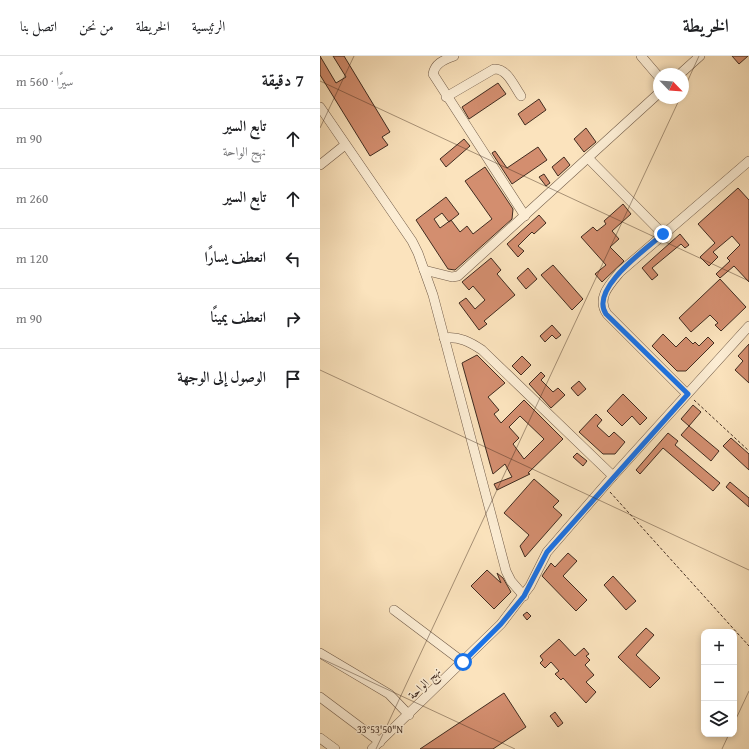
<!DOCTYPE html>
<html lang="ar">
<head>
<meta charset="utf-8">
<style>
	body { margin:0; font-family:"Gentium Book Plus",Amiri,serif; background:#f6f6f6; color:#202124; direction:rtl }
	.controls { position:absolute; right:12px; bottom:12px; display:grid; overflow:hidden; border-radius:8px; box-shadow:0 2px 6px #0003 }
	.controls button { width:36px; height:36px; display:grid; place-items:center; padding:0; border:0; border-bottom:1px solid #e0e0e0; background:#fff; color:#202124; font:20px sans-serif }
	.compass { position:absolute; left:333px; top:12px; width:36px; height:36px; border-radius:50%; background:#fff; box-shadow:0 2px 6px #0003; rotate:115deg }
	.stop { position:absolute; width:12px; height:12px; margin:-9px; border:3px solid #1a73e8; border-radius:50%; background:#fff }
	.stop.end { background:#1a73e8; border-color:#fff; box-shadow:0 1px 4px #0008 }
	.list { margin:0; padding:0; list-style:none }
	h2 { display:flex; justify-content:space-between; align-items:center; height:52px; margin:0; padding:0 16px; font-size:17px }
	h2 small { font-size:13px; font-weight:400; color:#757577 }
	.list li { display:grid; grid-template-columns:26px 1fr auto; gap:12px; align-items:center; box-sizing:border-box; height:60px; padding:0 16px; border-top:1px solid #e0e0e0 }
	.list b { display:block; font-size:15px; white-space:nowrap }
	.list p { margin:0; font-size:13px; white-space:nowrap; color:#757577 }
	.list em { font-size:13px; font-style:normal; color:#757577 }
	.icon { flex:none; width:22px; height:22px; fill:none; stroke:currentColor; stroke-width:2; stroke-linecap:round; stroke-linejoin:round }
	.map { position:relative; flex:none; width:429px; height:693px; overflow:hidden; direction:ltr }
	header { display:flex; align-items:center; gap:24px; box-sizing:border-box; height:56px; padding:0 20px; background:#fff; border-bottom:1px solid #e0e0e0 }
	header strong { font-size:19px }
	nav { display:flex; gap:22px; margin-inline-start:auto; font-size:14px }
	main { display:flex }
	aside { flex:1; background:#fff }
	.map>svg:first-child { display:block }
	.building { fill:#d38e6f; stroke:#412c20; fill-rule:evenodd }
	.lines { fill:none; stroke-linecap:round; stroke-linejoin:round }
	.minor-casing { stroke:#705a47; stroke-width:10 }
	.path { stroke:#412c20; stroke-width:1; stroke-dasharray:3 2; stroke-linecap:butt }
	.minor { stroke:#fcedd4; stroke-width:9 }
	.route { stroke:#1a73e8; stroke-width:5 }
	.ticks { fill:none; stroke:#412c20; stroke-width:1; stroke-opacity:0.45 }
	.labels { text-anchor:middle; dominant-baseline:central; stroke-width:3; stroke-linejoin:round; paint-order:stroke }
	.street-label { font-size:12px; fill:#412c20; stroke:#fcedd4 }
	.ticks-label { font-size:10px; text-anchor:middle; fill:#412c20; stroke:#fcedd4; stroke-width:3; stroke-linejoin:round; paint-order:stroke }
</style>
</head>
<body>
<header>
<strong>الخريطة</strong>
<nav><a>الرئيسية</a><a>الخريطة</a><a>من نحن</a><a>اتصل بنا</a></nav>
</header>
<main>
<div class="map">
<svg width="429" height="693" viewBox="0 0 429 693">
	<rect width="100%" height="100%" fill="#fbe3bd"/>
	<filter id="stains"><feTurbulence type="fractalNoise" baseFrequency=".005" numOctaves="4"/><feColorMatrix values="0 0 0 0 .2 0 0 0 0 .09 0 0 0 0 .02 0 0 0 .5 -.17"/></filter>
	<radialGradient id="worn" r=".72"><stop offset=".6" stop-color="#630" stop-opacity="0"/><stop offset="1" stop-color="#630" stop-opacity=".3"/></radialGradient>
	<g class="building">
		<path d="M0 0 16 27 26 21 13 0H24L70 76 62 81 68 89 50 100 0 19Z"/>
		<path d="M412 0H428L419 8Z"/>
		<path d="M178 27 186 38 149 63 142 51Z"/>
		<path d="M219 43 226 54 205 69 198 58Z"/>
		<path d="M266 72 276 86 264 96 254 83Z"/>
		<path d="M144 83 150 90 126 111 120 103Z"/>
		<path d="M218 91 227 104 192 128 172 97 175 95 187 112Z"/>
		<path d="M244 101 250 109 238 120 232 111Z"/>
		<path d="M165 111 193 153 192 163 135 214 128 213 96 164 126 141 139 158 129 166 122 157 114 163 120 172 131 164 140 176 147 170 153 178 172 163 145 125Z"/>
		<path d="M224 118 230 127 226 130 219 121Z"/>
		<path d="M418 132 429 144V226L414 210 400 222 396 218 410 205 407 202 420 189 412 180 393 196 398 201 389 210 380 201 395 187 378 168Z"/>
		<path d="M303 148 311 158 292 175 299 183 290 191 304 205 282 226 275 218 286 209 261 181 273 171 277 175 286 168 284 165Z"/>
		<path d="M219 159 226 167 214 178 212 176 198 190 204 195 198 201 187 188Z"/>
		<path d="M360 178 369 189 365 192 361 188 332 212 338 219 332 224 322 212Z"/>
		<path d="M171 202 181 214 177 218 195 239 164 265 167 268 159 274 139 247 146 242 155 253 165 244 153 230 149 234 142 226Z"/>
		<path d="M233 209 263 243 252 254 221 219Z"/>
		<path d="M208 212 217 223 206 233 197 222Z"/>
		<path d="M400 223 426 251 401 275 395 269 398 267 390 259 371 276 359 262Z"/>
		<path d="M232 269 241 279 236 283 232 279 225 286 220 280Z"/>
		<path d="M343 278 356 291 366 281 373 288 375 286 379 290 388 281 394 287 366 315H357L332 290Z"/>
		<path d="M429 288V327L415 314 423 305 418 300Z"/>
		<path d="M157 299 185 327 168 341 179 354 174 358 181 367 204 344 243 383 208 417 210 418 177 434 174 428 192 421 185 408 173 418 170 408 142 307ZM200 360 224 383 204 403 193 388 199 382 189 371Z"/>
		<path d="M202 300 211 309 201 319 192 310Z"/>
		<path d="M221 316 225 320 221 324 233 336 238 332 245 339 231 352 209 328Z"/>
		<path d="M259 325 266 333 258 340 251 332Z"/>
		<path d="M303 338 327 362 320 369 312 360 302 370 287 355Z"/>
		<path d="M373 349 381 356 369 370 361 363Z"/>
		<path d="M276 358 282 364 277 370 289 381 294 376 305 386 295 398H283L259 376Z"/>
		<path d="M369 370 399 395 391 405 361 379Z"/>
		<path d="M348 377 358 385 355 389 400 427 393 435 343 392 320 418 316 414Z"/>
		<path d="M411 382 429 398V414L403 390Z"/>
		<path d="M257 397 267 405 263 410 253 401Z"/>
		<path d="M214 423 239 445 233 451 242 459 205 501 200 490 209 479 184 457Z"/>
		<path d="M410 426 429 442V451L406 431Z"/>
		<path d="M248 497 257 505 243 520 267 544 256 555 222 520 231 507 235 511Z"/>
		<path d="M167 514 181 527 177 517 183 522 191 536 174 553 151 530Z"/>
		<path d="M293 520 316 545 306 554 284 529Z"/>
		<path d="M207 556 211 560 207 564 203 559Z"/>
		<path d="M326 572 334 579 316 599 340 622 330 632 298 601Z"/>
		<path d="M239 583 255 600 264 592 269 598 266 600 270 604 265 609 274 619 266 626 276 636 266 647 243 622 241 624 235 618 239 615 231 606 225 612 220 607 223 604 220 600Z"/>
		<path d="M184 637 206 671 173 693H100Z"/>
		<path d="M235 656 243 667 238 671 230 660Z"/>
	</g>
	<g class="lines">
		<defs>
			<g id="minor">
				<path d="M134 0C124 4 115 7 113 18L205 160"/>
				<path d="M321 0 339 21"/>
				<path d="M360 18 380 0"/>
				<path d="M126 41 174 13C187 12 194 30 201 40"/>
				<path d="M0 51 92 185 98 197 113 239 186 515 191 525 204 540"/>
				<path d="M268 102 343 178"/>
				<path d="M0 109 25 89"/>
				<path d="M104 214 132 221 138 220 339 37"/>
				<path d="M124 282C139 280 150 286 162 294L293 420"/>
				<path d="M367 338 287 258C276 242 290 228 300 216L429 105"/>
				<path d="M74 554 143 606"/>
				<path d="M0 597 69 638 89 659"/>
				<path d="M0 641 60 686"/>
				<path d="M0 682 15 693"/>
				<path d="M52 693 181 568 210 530 227 496 293 420 429 270"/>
			</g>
		</defs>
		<use href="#minor" class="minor-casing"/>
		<g class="path">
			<path d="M374 344 429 395"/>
			<path d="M290 436 429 590"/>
		</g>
		<use href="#minor" class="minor"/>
	</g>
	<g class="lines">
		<path class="route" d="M143 606 181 568 204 540 227 496 368 338 286 258C269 233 326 193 343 178"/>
	</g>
	<path class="ticks" d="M0 25 429 225M363 35 379 0M0 72 34 0M0 314 429 514M0 602 195 693M414 667 429 635M56 693 360 42M402 693 409 678"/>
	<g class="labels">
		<g class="street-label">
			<text transform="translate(104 627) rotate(-44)">نهج الواحة</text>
		</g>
	</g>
	<g class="ticks-label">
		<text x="60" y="677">33°53'50"N</text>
	</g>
	<rect width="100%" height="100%" filter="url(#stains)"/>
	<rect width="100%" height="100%" fill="url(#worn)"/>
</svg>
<div class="controls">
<button>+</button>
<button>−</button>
<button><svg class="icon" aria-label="layers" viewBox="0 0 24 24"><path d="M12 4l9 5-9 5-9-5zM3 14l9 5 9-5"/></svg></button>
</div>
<svg class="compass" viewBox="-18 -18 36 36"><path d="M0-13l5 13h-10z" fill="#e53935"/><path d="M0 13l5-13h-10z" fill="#757577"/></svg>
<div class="stop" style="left:143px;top:606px"></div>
<div class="stop end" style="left:343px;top:178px"></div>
</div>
<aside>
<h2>7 دقيقة<small>سيرًا · 560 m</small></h2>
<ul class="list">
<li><svg class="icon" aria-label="ahead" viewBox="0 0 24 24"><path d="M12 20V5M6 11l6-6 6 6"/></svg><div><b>تابع السير</b><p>نهج الواحة</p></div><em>90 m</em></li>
<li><svg class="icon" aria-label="ahead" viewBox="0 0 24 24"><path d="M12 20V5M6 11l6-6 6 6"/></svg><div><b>تابع السير</b></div><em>260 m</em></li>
<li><svg class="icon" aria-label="left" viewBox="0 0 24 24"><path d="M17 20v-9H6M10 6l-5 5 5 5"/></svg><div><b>انعطف يسارًا</b></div><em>120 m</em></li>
<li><svg class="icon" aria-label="right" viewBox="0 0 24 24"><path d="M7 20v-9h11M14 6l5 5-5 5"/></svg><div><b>انعطف يمينًا</b></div><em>90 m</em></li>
<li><svg class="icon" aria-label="arrive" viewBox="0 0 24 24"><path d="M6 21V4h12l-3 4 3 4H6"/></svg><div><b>الوصول إلى الوجهة</b></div></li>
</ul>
</aside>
</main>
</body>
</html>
